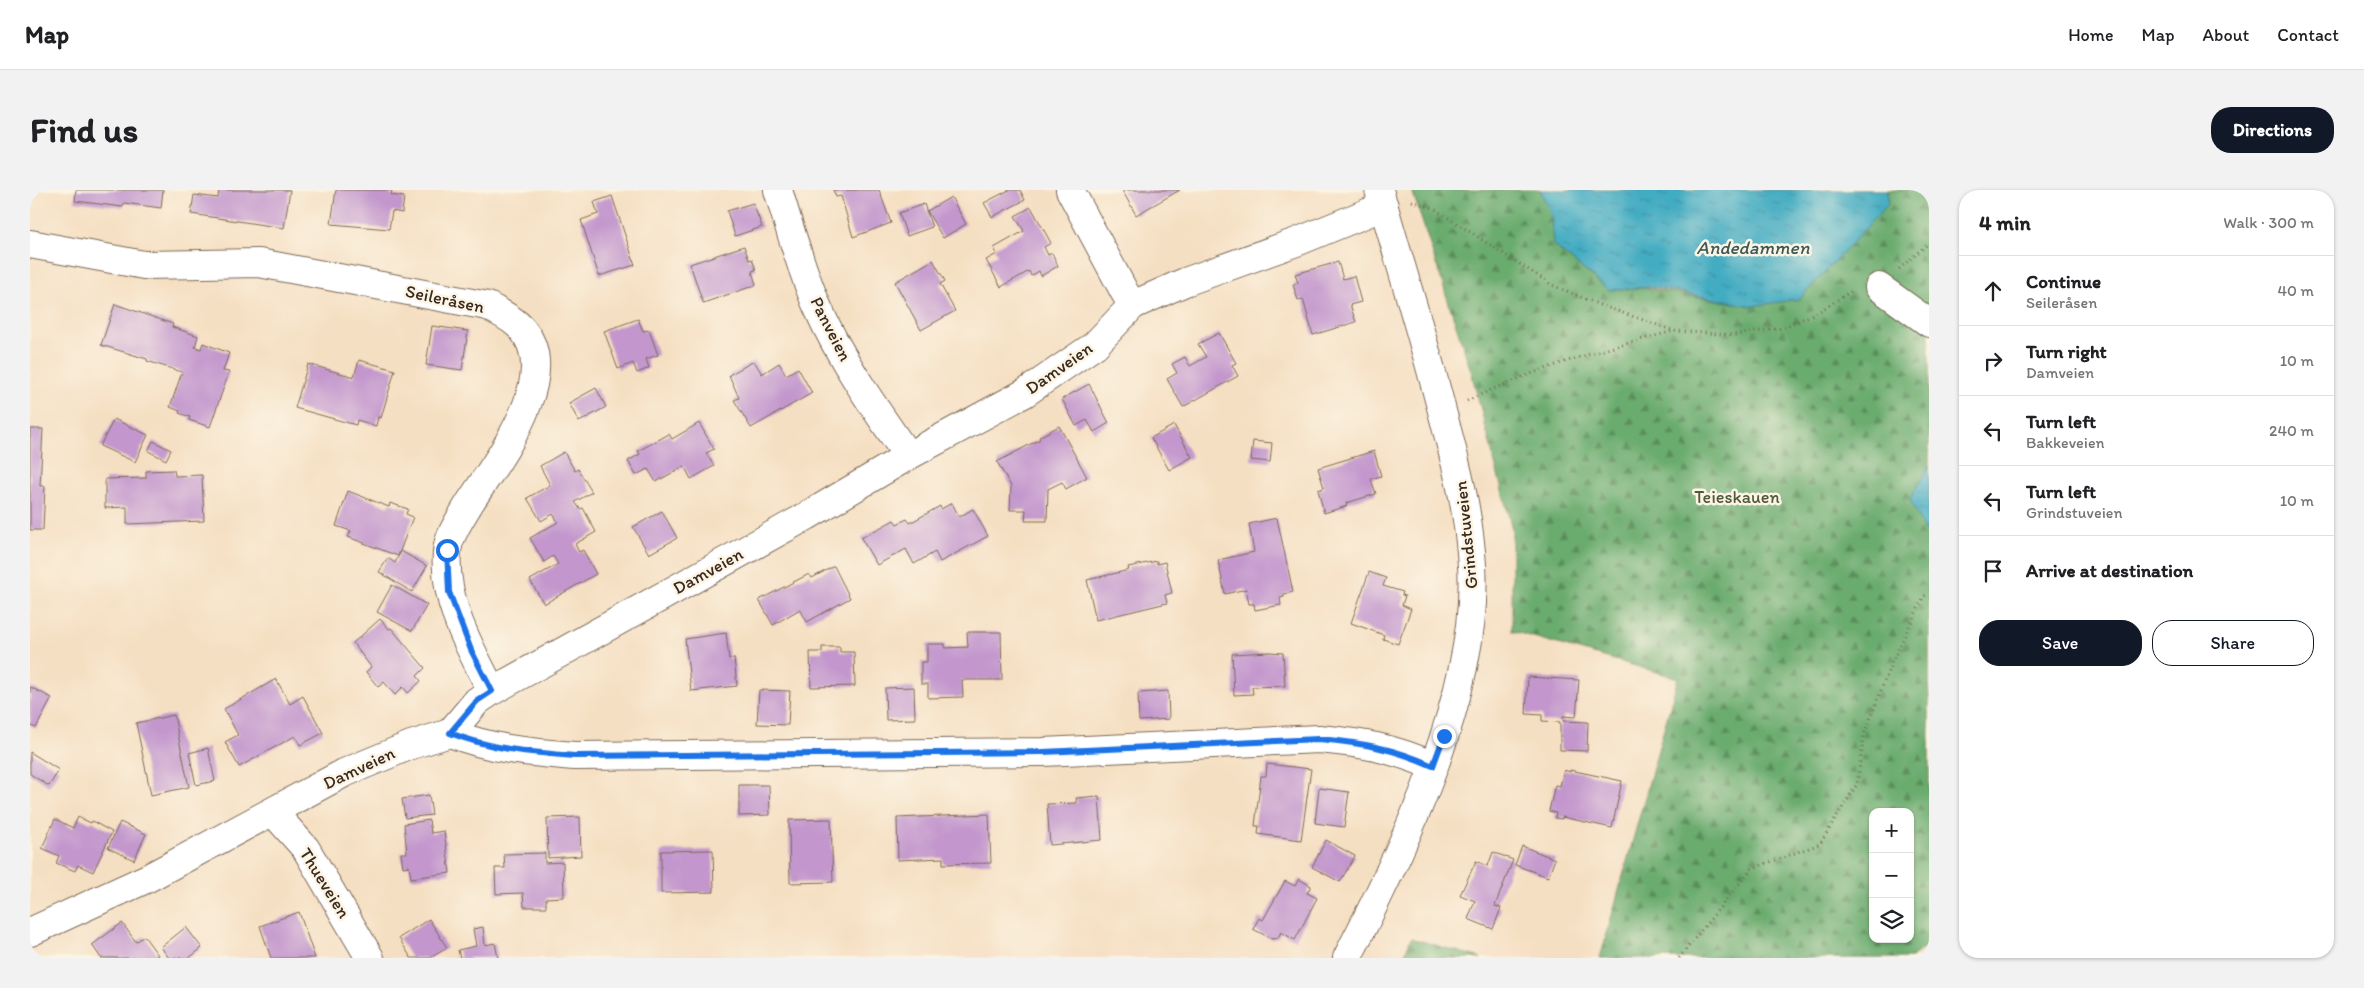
<!DOCTYPE html>
<html lang="en">
<head>
<meta charset="utf-8">
<style>
	body { margin:0; font-family:Itim,sans-serif; background:#f2f2f2; color:#202124 }
	.controls { position:absolute; right:15px; bottom:15px; display:grid; overflow:hidden; border-radius:10px; box-shadow:0 1px 4px #0004 }
	.controls button { width:45px; height:45px; display:grid; place-items:center; padding:0; border:0; border-bottom:1px solid #e0e0e0; background:#fff; color:#202124; font:25px sans-serif }
	.stop { position:absolute; width:15px; height:15px; margin:-11px; border:4px solid #1a73e8; border-radius:50%; background:#fff }
	.stop.end { background:#1a73e8; border-color:#fff; box-shadow:0 1px 5px #0008 }
	.list { margin:0; padding:0; list-style:none }
	h2 { display:flex; justify-content:space-between; align-items:center; height:65px; margin:0; padding:0 20px; font-size:21px }
	h2 small { font-size:16px; font-weight:400; color:#757577 }
	.list li { display:grid; grid-template-columns:32px 1fr auto; gap:15px; align-items:center; box-sizing:border-box; height:70px; padding:0 20px; border-top:1px solid #e0e0e0 }
	.list b { display:block; font-size:19px; white-space:nowrap }
	.list p { margin:0; font-size:16px; white-space:nowrap; color:#757577 }
	.list em { font-size:16px; font-style:normal; color:#757577 }
	.actions { display:flex; gap:10px; padding:15px 20px }
	.actions a { flex:1; padding:11px 0; border:1px solid #111827; border-radius:20px; text-align:center; font-size:18px; color:#111827 }
	.actions .main { background:#111827; color:#fff }
	.icon { flex:none; width:28px; height:28px; fill:none; stroke:currentColor; stroke-width:2; stroke-linecap:round; stroke-linejoin:round }
	.map { position:relative; flex:none; width:1899px; height:768px; overflow:hidden; border-radius:20px }
	header { display:flex; align-items:center; gap:30px; box-sizing:border-box; height:70px; padding:0 25px; background:#fff; border-bottom:1px solid #e0e0e0 }
	header strong { font-size:24px }
	nav { display:flex; gap:28px; margin-inline-start:auto; font-size:18px }
	.intro { display:flex; align-items:center; justify-content:space-between; box-sizing:border-box; height:120px; padding:0 30px }
	h1 { margin:0; font-size:35px }
	.button { padding:12px 22px; border-radius:20px; background:#111827; color:#fff; font-size:18px; font-weight:700 }
	main { display:flex; gap:30px; padding:0 30px }
	aside { flex:1; background:#fff; border-radius:20px; box-shadow:0 1px 4px #0004 }
	.map>svg:first-child { display:block }
	.forest { fill:url(#forest-firs); stroke:#536b46; fill-rule:evenodd }
	.water { fill:url(#water-ripples); stroke:#3e6b70 }
	.building { fill:#c397cd }
	.lines { fill:none; stroke-linecap:round; stroke-linejoin:round }
	.minor-casing { stroke:#7c6957; stroke-width:30 }
	.path { stroke:#7c6957; stroke-width:3; stroke-dasharray:1 4; stroke-linecap:butt }
	.minor { stroke:#fff; stroke-width:28 }
	.route { stroke:#1a73e8; stroke-width:6 }
	.labels { text-anchor:middle; dominant-baseline:central; stroke-width:5; stroke-linejoin:round; paint-order:stroke }
	.street-label { font-size:18px; fill:#3b2a1e; stroke:#fcf5e5 }
	.park-label { font-size:18px; fill:#51593b; stroke:#fcf5e5 }
	.water-label { font-size:19px; font-style:italic; fill:#3d5857; stroke:#fcf5e5 }
</style>
</head>
<body>
<header>
<strong>Map</strong>
<nav><a>Home</a><a>Map</a><a>About</a><a>Contact</a></nav>
</header>
<div class="intro"><h1>Find us</h1><a class="button">Directions</a></div>
<main>
<div class="map">
<svg width="1899" height="768" viewBox="0 0 1899 768">
	<defs>
		<pattern id="forest-firs" width="22" height="20" patternUnits="userSpaceOnUse" patternTransform="scale(1.25)"><rect width="22" height="20" fill="#6bac6e"/><path d="M5 1l3.5 6h-7zM16 11l3.5 6h-7z" fill="#598c5a"/></pattern>
		<pattern id="water-ripples" width="26" height="14" patternUnits="userSpaceOnUse" patternTransform="scale(1.25)"><rect width="26" height="14" fill="#42acc2"/><path d="M2 4q2-2 4 0t4 0M15 11q2-2 4 0t4 0" fill="none" stroke="#388c9d"/></pattern>
	</defs>
	<rect width="100%" height="100%" fill="#fcf5e5"/>
	<filter id="ink" filterUnits="userSpaceOnUse"><feTurbulence type="fractalNoise" baseFrequency=".02" numOctaves="2"/><feDisplacementMap in="SourceGraphic" scale="10" xChannelSelector="R" yChannelSelector="G"/><feConvolveMatrix kernelMatrix="1 2 1 2 8 2 1 2 1" color-interpolation-filters="sRGB"/></filter>
	<filter id="wash" filterUnits="userSpaceOnUse"><feTurbulence type="fractalNoise" baseFrequency=".0096" numOctaves="4" result="noise"/><feDisplacementMap in="SourceGraphic" scale="20" xChannelSelector="R" yChannelSelector="G"/><feGaussianBlur stdDeviation="1.12" result="paint"/><feColorMatrix in="noise" values="0 0 0 0 0 0 0 0 0 0 0 0 0 0 0 0 0 1.4 0 .05"/><feComposite in="paint" operator="in"/></filter>
	<g filter="url(#wash)">
		<rect width="100%" height="100%" fill="#f5dfc2"/>
		<g class="forest">
			<path d="M1382 0H1510L1521 24 1523 55 1579 100 1616 98 1722 116 1858 14V0H1899V753L1881 768H1570L1648 488 1482 441V339L1441 181ZM1843 622H1880V749H1843Z"/>
			<path d="M1381 748 1451 768H1373Z"/>
		</g>
		<g class="water">
			<path d="M1510 0H1858V14L1770 109 1722 116 1621 97 1579 100 1523 55 1521 24Z"/>
			<path d="M1899 276V343L1894 341 1880 309Z"/>
		</g>
		<g id="blocks">
			<g class="building">
				<path d="M46 0H133L131 18 94 13 93 17 45 11Z"/>
				<path d="M189 0H260L254 38 161 24 164 5 188 8Z"/>
				<path d="M306 0H362L361 5 374 7 372 23 362 21 359 39 301 34Z"/>
				<path d="M803 0H849L861 33 823 47 811 6 806 7Z"/>
				<path d="M979 0H990L995 10 962 27 954 13Z"/>
				<path d="M1092 0H1150L1106 25Z"/>
				<path d="M582 6 605 75 569 86 551 30 568 24 564 12Z"/>
				<path d="M921 7 936 34 913 48 897 21Z"/>
				<path d="M723 13 732 37 705 46 697 21Z"/>
				<path d="M894 14 902 37 877 46 869 23Z"/>
				<path d="M1001 17 1021 53 1014 57 1018 65 1022 63 1028 76 1011 86 1009 81 1001 86 999 81 971 97 956 70 967 64 964 58 994 41 985 26Z"/>
				<path d="M714 56 719 70 722 69 726 80 722 81 726 95 673 113 660 74Z"/>
				<path d="M903 70 915 91 910 94 925 121 891 140 865 92Z"/>
				<path d="M1308 72 1313 89 1324 86 1331 112 1320 115 1326 132 1283 145 1273 109 1268 110 1263 95 1268 93 1265 84Z"/>
				<path d="M85 114 143 134 142 137 168 146 165 157 171 159 173 153 199 163 193 181 199 182 180 237 159 230 160 227 149 223 150 221 140 217 152 182 117 171V169L71 155Z"/>
				<path d="M608 129 613 141 619 140 628 165 616 169 619 178 607 183 603 173 588 179 574 141Z"/>
				<path d="M402 136 438 141 432 180 396 175Z"/>
				<path d="M1189 143 1206 173 1202 175 1208 186 1153 217 1137 189 1147 183 1142 174 1155 167 1160 176 1176 167 1168 154Z"/>
				<path d="M329 170 365 180 351 228 348 227 346 236 327 230 326 235 265 218 278 174 324 187Z"/>
				<path d="M724 171 732 184 749 173 756 185 768 178 782 203 721 238 704 210 709 208 699 185Z"/>
				<path d="M1059 194 1079 233 1064 242 1057 230 1046 236 1032 209Z"/>
				<path d="M566 198 576 217 549 232 539 213Z"/>
				<path d="M84 229 118 245 105 272 70 256Z"/>
				<path d="M669 233 684 259 676 263 684 276 661 289 654 276 626 292 618 279 606 285 598 271 610 264 608 261 639 244 642 249Z"/>
				<path d="M1144 235 1162 267 1139 280 1121 248Z"/>
				<path d="M1029 236 1057 287 1036 299 1032 292 1018 299 1017 331H995L996 320H980L981 296 967 272 1010 249 1009 247Z"/>
				<path d="M0 239H13L10 296H15L13 340H0Z"/>
				<path d="M123 251 141 260 136 270 118 261Z"/>
				<path d="M1223 251 1242 253 1240 272 1221 270Z"/>
				<path d="M1344 261 1351 286 1341 289 1346 304 1316 313 1317 316 1294 323 1288 300 1294 298 1288 278Z"/>
				<path d="M534 262 545 281 548 279 562 302 545 312 550 319 553 318 566 342 545 354 549 362 553 360 566 384 514 414 500 390 528 374 523 366 514 372 500 348 528 332 523 324 511 331 497 308 520 295 510 276Z"/>
				<path d="M144 280 145 286 172 285 174 331 97 334V317L75 318V289L116 288V281Z"/>
				<path d="M318 301 359 317 360 313 378 319 376 324 383 327 368 366 318 347 321 341 306 336Z"/>
				<path d="M922 313 929 327 943 319 958 346 910 372 905 362 884 374 876 359 847 375 831 348 864 330 867 334 877 329 880 333 910 316 911 319Z"/>
				<path d="M632 321 647 348 619 364 603 337Z"/>
				<path d="M1247 328 1263 402 1254 404V407L1250 408 1251 415 1225 420 1224 414H1219L1216 399 1195 404 1188 370 1224 362 1219 334Z"/>
				<path d="M371 361 397 376 382 402 349 382 358 368 365 373Z"/>
				<path d="M1127 371V374L1135 372 1142 403 1135 405 1137 413 1066 430 1057 390 1099 380 1098 377Z"/>
				<path d="M804 376 820 408 777 432 770 419 743 435 729 410 779 384 782 388Z"/>
				<path d="M1339 382 1356 388 1353 396 1373 402 1372 405 1375 406 1372 415 1381 419 1368 454 1353 449 1354 445 1321 433Z"/>
				<path d="M362 395 397 415 382 441 347 422Z"/>
				<path d="M350 429 359 439 361 438 395 478 387 486 391 491 378 503 373 497 365 505 354 492 348 497 336 482 341 477 323 453Z"/>
				<path d="M937 442H971L972 490H932L933 507 898 508V494H891V472H897V454H915V458L938 457Z"/>
				<path d="M696 443 699 469 704 468 707 496 661 501 655 449Z"/>
				<path d="M792 457H810V462H824L825 496 781 497 780 462H792Z"/>
				<path d="M1240 462 1253 463 1255 496 1222 497 1223 504 1204 505 1202 464Z"/>
				<path d="M1498 487 1549 490 1546 527 1533 526V531L1558 532 1557 561 1530 560V532L1512 531V525L1496 524Z"/>
				<path d="M246 489 260 514 273 506 293 543 270 555 265 546 209 577 195 552 208 545 194 519Z"/>
				<path d="M0 497 22 508 6 538 0 535Z"/>
				<path d="M884 497 885 529 856 530 855 498Z"/>
				<path d="M729 500 760 501 758 535 727 534Z"/>
				<path d="M1138 501 1139 529 1109 531 1108 503Z"/>
				<path d="M144 525 159 597 121 605 106 533Z"/>
				<path d="M178 558 185 591 166 595 159 563Z"/>
				<path d="M0 562 29 580 19 596 0 584Z"/>
				<path d="M1237 574 1281 579 1271 650 1228 644 1229 636H1225L1231 586H1236Z"/>
				<path d="M1534 580 1540 582V580L1592 591 1582 638 1532 627V629L1525 628 1526 623 1519 621 1525 595 1530 596Z"/>
				<path d="M709 595H739L740 625 709 626Z"/>
				<path d="M1289 598 1319 602 1314 637 1285 633Z"/>
				<path d="M399 605 402 625 375 628 372 609Z"/>
				<path d="M1069 606 1072 650 1020 655 1017 614 1047 613 1046 608Z"/>
				<path d="M959 624 961 673 913 674V668L868 670 867 628Z"/>
				<path d="M48 627 61 633 62 631 82 642 63 682 48 675 45 681 26 673 29 666 12 658 25 629 43 638Z"/>
				<path d="M550 627 551 666 518 668 517 628Z"/>
				<path d="M801 629 803 692 760 693 759 630Z"/>
				<path d="M399 630 401 643 414 641 420 683 381 688 379 676 373 677 371 663H377L374 634Z"/>
				<path d="M90 632 116 644 104 670 78 658Z"/>
				<path d="M1296 650 1325 666 1310 692 1282 677Z"/>
				<path d="M1492 656 1525 669 1518 687 1485 675Z"/>
				<path d="M683 660 684 702 631 703V661Z"/>
				<path d="M1463 662 1483 670 1465 716 1471 718 1463 739 1438 729 1445 711 1430 705 1446 671 1458 676Z"/>
				<path d="M515 663V673L533 672 534 707 516 708V717H494L493 703 466 704 465 678H475L474 664Z"/>
				<path d="M1269 689 1281 696 1277 703 1287 708 1265 750 1251 742 1248 748 1242 749 1223 739 1229 728 1233 730 1255 691 1265 696Z"/>
				<path d="M269 722 285 768H241L230 736Z"/>
				<path d="M399 729 417 758 400 768H381L369 748Z"/>
				<path d="M92 733 106 752 114 746 128 765 123 768H71L62 755Z"/>
				<path d="M156 737 172 758 159 768H139L131 757Z"/>
				<path d="M453 737 455 755 465 753 468 768H430L428 760 446 756 443 739Z"/>
			</g>
		</g>
	</g>
	<g filter="url(#ink)">
		<use href="#blocks" fill-opacity="0" stroke="#7c6957" stroke-width="1"/>
		<g class="lines">
			<defs>
				<g id="minor">
					<path d="M748 0C760 39 771 79 787 116 810 169 845 219 878 266"/>
					<path d="M1040 0 1095 103 1103 115"/>
					<path d="M0 54 114 75 229 73 458 116C468 122 482 128 490 137 536 184 465 273 439 314 431 328 418 346 417 362 413 412 440 458 462 501"/>
					<path d="M1849 97 1899 133"/>
					<path d="M420 543C464 560 499 562 545 566L1013 562 1289 549C1332 553 1363 558 1403 576"/>
					<path d="M243 622 276 659 340 768"/>
					<path d="M0 742 118 688 314 583 381 555 420 543 447 511 462 501 777 326 878 266 995 203 1065 155 1103 115 1155 92 1269 51 1354 16"/>
					<path d="M1317 768C1373 660 1450 499 1442 376 1439 321 1426 274 1412 221 1393 147 1370 74 1349 0"/>
				</g>
			</defs>
			<use href="#minor" class="minor-casing"/>
			<g class="path">
				<path d="M1382 11 1403 18 1522 95 1570 115 1645 141 1704 145 1752 138 1790 121 1823 100"/>
				<path d="M1869 79 1899 53"/>
				<path d="M1437 211C1503 179 1573 159 1644 141"/>
				<path d="M1649 768 1721 679 1790 654 1827 594 1834 545 1861 474 1894 406 1899 404"/>
			</g>
			<use href="#minor" class="minor"/>
		</g>
	</g>
	<g class="lines" filter="url(#ink)">
		<path class="route" d="M417 360 419 402 441 460 462 501 447 511 420 543C464 560 499 562 545 566L1013 562 1289 549C1332 553 1363 558 1403 576L1414 546"/>
	</g>
	<g class="labels">
		<g class="street-label">
			<text transform="translate(415 109) rotate(12)">Seileråsen</text>
			<text transform="translate(801 139) rotate(63)">Panveien</text>
			<text transform="translate(1029 178) rotate(-35)">Damveien</text>
			<text transform="translate(1436 345) rotate(-96)">Grindstuveien</text>
			<text transform="translate(678 381) rotate(-29)">Damveien</text>
			<text transform="translate(329 578) rotate(-25)">Damveien</text>
			<text transform="translate(295 693) rotate(58)">Thueveien</text>
		</g>
		<g class="park-label">
			<text x="1707" y="307">Teieskauen</text>
		</g>
		<g class="water-label">
			<text x="1723" y="57">Andedammen</text>
		</g>
	</g>
</svg>
<div class="controls">
<button>+</button>
<button>−</button>
<button><svg class="icon" aria-label="layers" viewBox="0 0 24 24"><path d="M12 4l9 5-9 5-9-5zM3 14l9 5 9-5"/></svg></button>
</div>
<div class="stop" style="left:417px;top:360px"></div>
<div class="stop end" style="left:1414px;top:546px"></div>
</div>
<aside>
<h2>4 min<small>Walk · 300 m</small></h2>
<ul class="list">
<li><svg class="icon" aria-label="ahead" viewBox="0 0 24 24"><path d="M12 20V5M6 11l6-6 6 6"/></svg><div><b>Continue</b><p>Seileråsen</p></div><em>40 m</em></li>
<li><svg class="icon" aria-label="right" viewBox="0 0 24 24"><path d="M7 20v-9h11M14 6l5 5-5 5"/></svg><div><b>Turn right</b><p>Damveien</p></div><em>10 m</em></li>
<li><svg class="icon" aria-label="left" viewBox="0 0 24 24"><path d="M17 20v-9H6M10 6l-5 5 5 5"/></svg><div><b>Turn left</b><p>Bakkeveien</p></div><em>240 m</em></li>
<li><svg class="icon" aria-label="left" viewBox="0 0 24 24"><path d="M17 20v-9H6M10 6l-5 5 5 5"/></svg><div><b>Turn left</b><p>Grindstuveien</p></div><em>10 m</em></li>
<li><svg class="icon" aria-label="arrive" viewBox="0 0 24 24"><path d="M6 21V4h12l-3 4 3 4H6"/></svg><div><b>Arrive at destination</b></div></li>
</ul>
<div class="actions"><a class="main">Save</a><a>Share</a></div>
</aside>
</main>
</body>
</html>
